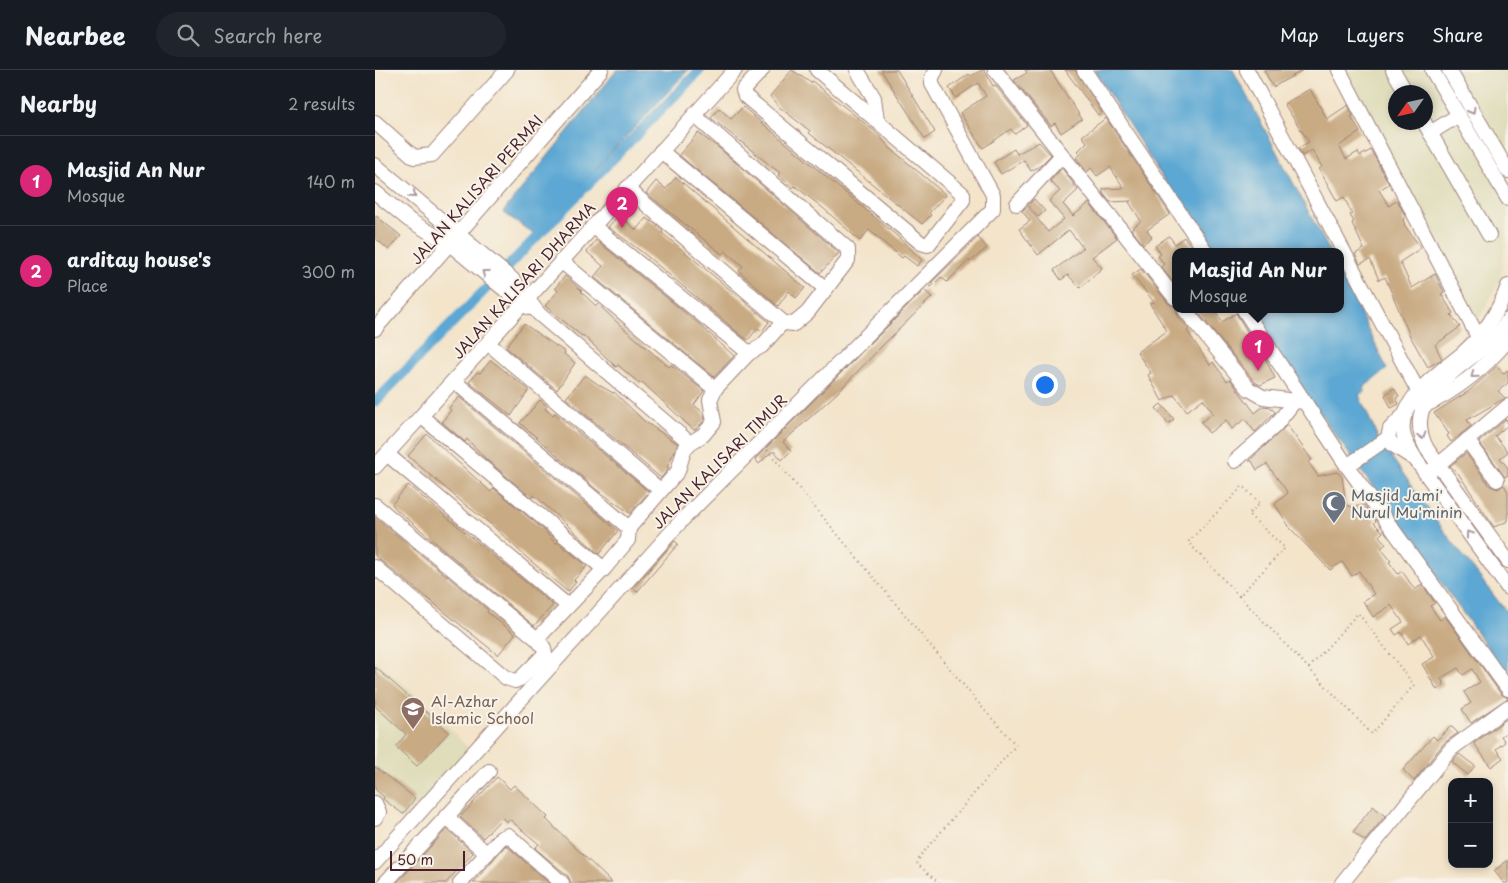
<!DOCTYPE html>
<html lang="en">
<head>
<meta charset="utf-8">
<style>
	body { margin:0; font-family:"Playpen Sans",sans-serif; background:#20242c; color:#f1f3f6 }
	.controls { position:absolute; right:15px; bottom:15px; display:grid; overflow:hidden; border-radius:10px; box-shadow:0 2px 8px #0003 }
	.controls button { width:45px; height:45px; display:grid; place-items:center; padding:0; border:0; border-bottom:1px solid #363941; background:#171b24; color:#f1f3f6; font:25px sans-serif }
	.compass { position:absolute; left:1013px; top:15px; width:45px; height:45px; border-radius:50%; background:#171b24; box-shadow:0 2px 8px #0003; rotate:236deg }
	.scale { position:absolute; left:15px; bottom:12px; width:75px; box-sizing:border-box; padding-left:5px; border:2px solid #4a1f2b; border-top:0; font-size:14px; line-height:18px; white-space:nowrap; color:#4a1f2b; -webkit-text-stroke:4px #f7f3e8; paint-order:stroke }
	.you { position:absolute; left:669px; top:314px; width:18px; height:18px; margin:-12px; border:4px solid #fff; border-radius:50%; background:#1a73e8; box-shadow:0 0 0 8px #1a73e833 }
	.badge { display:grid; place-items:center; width:32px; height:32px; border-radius:50%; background:#db2777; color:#fff; font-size:16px; font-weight:700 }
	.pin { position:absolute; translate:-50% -41px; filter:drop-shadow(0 1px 2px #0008) }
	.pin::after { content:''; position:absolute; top:26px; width:18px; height:15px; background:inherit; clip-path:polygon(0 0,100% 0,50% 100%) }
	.popup { position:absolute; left:797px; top:178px; width:172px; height:65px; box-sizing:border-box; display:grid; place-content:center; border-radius:10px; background:#171b24; filter:drop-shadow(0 1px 4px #0005); font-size:16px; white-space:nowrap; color:#9ea1a6 }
	.popup b { font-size:19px; color:#f1f3f6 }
	.popup::after { content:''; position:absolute; left:50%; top:100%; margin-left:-10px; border:10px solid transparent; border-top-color:#171b24 }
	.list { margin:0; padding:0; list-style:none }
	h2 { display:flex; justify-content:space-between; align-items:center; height:65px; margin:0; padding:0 20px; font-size:21px }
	h2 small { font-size:16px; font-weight:400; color:#9ea1a6 }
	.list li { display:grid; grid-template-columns:32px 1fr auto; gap:15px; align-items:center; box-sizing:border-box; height:90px; padding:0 20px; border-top:1px solid #363941 }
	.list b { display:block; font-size:19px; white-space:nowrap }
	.list p { margin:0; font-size:16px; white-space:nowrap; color:#9ea1a6 }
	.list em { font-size:16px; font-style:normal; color:#9ea1a6 }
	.icon { flex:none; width:28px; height:28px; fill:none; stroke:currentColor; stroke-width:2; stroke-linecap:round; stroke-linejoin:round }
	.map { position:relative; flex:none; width:1133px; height:813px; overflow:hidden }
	header { display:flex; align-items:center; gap:30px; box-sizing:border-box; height:70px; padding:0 25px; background:#171b24; border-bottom:1px solid #363941 }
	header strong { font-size:24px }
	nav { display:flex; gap:28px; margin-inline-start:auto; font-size:18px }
	.search { width:350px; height:45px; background:#20242c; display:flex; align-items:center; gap:12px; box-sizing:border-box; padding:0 18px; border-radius:28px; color:#9ea1a6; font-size:19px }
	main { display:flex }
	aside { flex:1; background:#171b24 }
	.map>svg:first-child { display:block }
	.built { fill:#e0ddbb; fill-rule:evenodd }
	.water { fill:#5ba7d3; stroke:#52637f }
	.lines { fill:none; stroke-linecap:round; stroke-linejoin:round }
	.canal { stroke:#5ba7d3; stroke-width:10 }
	.building { fill:#c8aa83 }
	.minor-casing { stroke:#9e827a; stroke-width:16 }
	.path { stroke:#9e827a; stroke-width:2; stroke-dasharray:1 4; stroke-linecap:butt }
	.minor { stroke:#fff; stroke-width:14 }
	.oneway { stroke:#ae9aa0 }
	.labels { text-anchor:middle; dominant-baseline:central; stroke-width:4; stroke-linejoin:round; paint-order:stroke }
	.street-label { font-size:15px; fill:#4a1f2b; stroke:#f7f3e8 }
	.worship-label { font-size:15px; fill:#5b616d; stroke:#f7f3e8; text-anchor:start }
	.education-label { font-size:15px; fill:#785e54; stroke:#f7f3e8; text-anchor:start }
</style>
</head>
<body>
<header>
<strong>Nearbee</strong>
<div class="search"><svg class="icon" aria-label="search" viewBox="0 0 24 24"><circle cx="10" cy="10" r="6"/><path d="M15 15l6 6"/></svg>Search here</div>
<nav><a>Map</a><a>Layers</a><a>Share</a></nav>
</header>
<main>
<aside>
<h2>Nearby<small>2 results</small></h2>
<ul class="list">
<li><span class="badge">1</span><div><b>Masjid An Nur</b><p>Mosque</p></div><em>140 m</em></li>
<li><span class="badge">2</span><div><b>arditay house's</b><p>Place</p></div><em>300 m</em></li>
</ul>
</aside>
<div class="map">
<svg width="1133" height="813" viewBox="0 0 1133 813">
	<rect width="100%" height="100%" fill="#f7f3e8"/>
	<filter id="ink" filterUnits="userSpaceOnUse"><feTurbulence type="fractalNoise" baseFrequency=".02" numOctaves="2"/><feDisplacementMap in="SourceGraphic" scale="10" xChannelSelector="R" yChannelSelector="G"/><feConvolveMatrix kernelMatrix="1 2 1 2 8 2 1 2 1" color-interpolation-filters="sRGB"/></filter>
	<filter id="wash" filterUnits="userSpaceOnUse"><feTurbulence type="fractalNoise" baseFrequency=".0096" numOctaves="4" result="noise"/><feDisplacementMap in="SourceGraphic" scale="20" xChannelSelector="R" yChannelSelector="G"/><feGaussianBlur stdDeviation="1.12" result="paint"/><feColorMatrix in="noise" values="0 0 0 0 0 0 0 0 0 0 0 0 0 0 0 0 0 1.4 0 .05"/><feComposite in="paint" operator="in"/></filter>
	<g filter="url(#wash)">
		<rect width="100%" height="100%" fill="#f3e4ca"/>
		<g class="built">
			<path d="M969 0H1133V143L1126 209 1101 254ZM1021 22H1050V52H1021Z"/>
			<path d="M0 590 60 642 93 678 30 752 0 727Z"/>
		</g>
		<g class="water">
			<path d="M242 0H313L160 165 128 142Z"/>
			<path d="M719 0H858L955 182H835Z"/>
			<path d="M966 203 1012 299 989 317 990 321 984 325 1003 368 1060 449 1133 544V606L922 311 874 240H966Z"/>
		</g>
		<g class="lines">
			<path class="canal" d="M0 332 325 0"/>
		</g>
		<g id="blocks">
			<g class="building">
				<path d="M417 0 436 13 437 11 502 63 515 78 571 125 554 143 556 145 547 154 434 63 435 61 403 36 395 26Z"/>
				<path d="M506 0H522L560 62 550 69Z"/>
				<path d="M607 0H609L618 16 620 15 652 55 640 64 636 59 608 78 585 43 611 26 603 13 581 28 574 18 594 4 596 6Z"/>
				<path d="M650 0H675L707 49 686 63 680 53 676 56 639 10 652 3Z"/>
				<path d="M690 0H700L727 42 723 45Z"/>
				<path d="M889 0H928L898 17Z"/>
				<path d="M935 19 952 49 973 35 978 46 976 47 985 62 964 76 971 89 983 82 985 86 996 80 1014 114 1004 120 1014 136 1022 130 1031 147 1028 149 1030 156 1046 178 1025 192 1037 218 1060 204 1069 222 1066 224 1078 243 1076 245 1085 257 1060 275 1067 289 1053 297 1035 266 1010 207 1004 210 995 189 985 194 980 184 989 179 977 153 979 152 975 145 977 144 969 127 962 131 944 99 947 97 937 80 927 86 923 78 934 72 909 34Z"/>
				<path d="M368 37 522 166 547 190 542 196 529 186 527 188 494 160 485 171 448 138 420 116 418 118 403 105 405 103 336 48 344 38 356 49Z"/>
				<path d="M731 48 795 144 772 160 777 167 768 174 756 159 766 151 754 132 756 131 735 132 728 123V119L749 118 735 97 722 106 716 98 712 102 701 88 706 84 703 81 712 72 707 66Z"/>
				<path d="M323 63 344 78 464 183 445 203 304 85Z"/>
				<path d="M664 72 676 85 665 96 656 101 649 90 626 104 619 92 639 79 642 84Z"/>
				<path d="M687 98 703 120 688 134 698 146 714 133 742 168 717 187 727 198 705 218 693 205 686 210 679 200 708 178 694 160 663 185 644 159 655 151 647 141 652 136 673 162 689 149 674 131 685 121 675 111Z"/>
				<path d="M301 107 430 218 421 228 414 221 403 236 364 201 368 196 350 181 347 184 271 123 281 111 291 119Z"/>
				<path d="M659 129 670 141 663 147 653 135Z"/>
				<path d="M0 145 26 166 14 180 0 168Z"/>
				<path d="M244 145 261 160 271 148 282 155 288 161 287 163 394 252 387 261 383 258 373 270 366 265 267 182 233 157Z"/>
				<path d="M794 166 800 174 809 167 821 182H800V215L786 197 789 194 783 186 786 184 780 176Z"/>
				<path d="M603 167 612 178 595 192 594 190 572 212 566 207 556 217 554 215Z"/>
				<path d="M221 170 324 254 359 286 339 307 219 207 228 196 212 182Z"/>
				<path d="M766 199 793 233 800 237 803 246 814 259 812 261 835 295 838 292 852 311 855 309 880 343 889 336 895 337 900 342 880 362 870 349 857 359 851 350 834 363 826 352 838 343 828 329 812 341 799 325 787 331 773 305 776 303 762 282 792 261 775 234 779 232 757 205Z"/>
				<path d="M190 206 207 221 206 222 221 236 223 234 246 256 294 297 296 295 329 321 319 335 329 343 330 350 322 358 319 360 311 353 267 312 265 314 243 295 241 297 208 265 207 266 170 236 183 221 180 218Z"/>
				<path d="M549 220 557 227 507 276 462 323 408 372 416 381 407 390 400 382H396L384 394 380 389Z"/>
				<path d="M821 240H840L847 252 861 243 886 285 889 286 900 308 885 315 880 312Z"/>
				<path d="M149 254 190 282 189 284 200 293 182 320 131 277Z"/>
				<path d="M116 290 154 320 136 346 94 312 102 302 105 303Z"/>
				<path d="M1122 296 1128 304 1133 300V313L1123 321 1130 328 1092 350 1096 356 1076 372 1072 366 1074 364 1059 343 1094 321Z"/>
				<path d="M210 305 224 315 238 323 239 322 269 351 303 374 292 397 294 398 286 408 191 328Z"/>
				<path d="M1019 318 1024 326 1021 328 1024 334 1016 338 1010 325Z"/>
				<path d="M84 327 243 461 224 484 159 425 157 428 111 389 92 369 90 372 67 352 76 340 74 338Z"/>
				<path d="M165 330 172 336 170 339 178 345 180 343 274 422 255 443 222 420 145 353Z"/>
				<path d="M786 334 799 349 793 354 781 338Z"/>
				<path d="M1131 349 1133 355 1120 366 1133 382 1125 388 1133 398V405L1130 407 1104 372Z"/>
				<path d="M912 355 937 390 933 392 943 406 962 402 967 406 971 435 978 437 989 435 1001 451 999 453 1008 462 1004 466 1011 474 1006 478 1016 491 1014 492 1023 504 1027 501 1040 520 1047 514 1060 533 1055 536 1065 550 1070 546 1126 624 1133 628 1096 653 1087 639 1096 633 1089 622 1105 612 1097 599 1088 605 1083 598 1066 608 1069 615 1062 620 1047 594 1059 587 1046 565 1033 574 1026 562 1021 565 1017 559 1028 552 1016 535 998 547 988 531 999 524 984 501 977 506 967 492 955 500 915 458 900 434 913 423 892 394 882 400 877 391H874Z"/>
				<path d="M52 364 116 422 119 418 170 461 181 474 182 472 212 496 199 510 201 512 193 522 151 487 117 455 88 433 33 386Z"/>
				<path d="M1091 383 1115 416 1123 419 1129 415 1133 422V451L1119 457 1083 403 1075 396Z"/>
				<path d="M33 415 178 535 159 556 22 440 17 434Z"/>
				<path d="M0 447 113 540 112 542 140 564 123 585 0 486Z"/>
				<path d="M300 471 303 474 262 522 258 518Z"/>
				<path d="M0 597 74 662 42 696 21 677 31 664 0 636Z"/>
				<path d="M1133 648V662L1126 666 1130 672 1121 679 1128 688 1116 697 1099 673Z"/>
				<path d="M1076 656 1083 663 1069 673 1039 711 1028 700 1058 666 1062 670Z"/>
				<path d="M1084 684 1100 696 1093 705 1077 692Z"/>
				<path d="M0 697 40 728 28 744 8 729 9 727 0 719Z"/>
				<path d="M122 707 135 719 139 715 173 747 171 749 237 813H196L193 806 160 778 164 774 134 749 132 752 127 748 108 768 85 747Z"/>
				<path d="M998 736 1010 746 990 771 978 762Z"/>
				<path d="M72 759 98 783 71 813H22Z"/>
				<path d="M131 775 174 813H98Z"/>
				<path d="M1133 790V813H1129L1119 801Z"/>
			</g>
		</g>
	</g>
	<g filter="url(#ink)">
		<use href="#blocks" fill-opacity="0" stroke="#9e827a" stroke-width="1"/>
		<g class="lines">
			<defs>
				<g id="minor">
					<path d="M387 0 368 20 370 26 546 173 553 175 588 130V124L442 0"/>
					<path d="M482 0 499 28 502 51"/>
					<path d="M620 0 800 228"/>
					<path d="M709 0 831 182"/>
					<path d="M872 0 1043 321"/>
					<path d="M964 0 1103 267"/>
					<path d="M1018 0 1031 22"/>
					<path d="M1057 0 1133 129"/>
					<path d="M1074 0 1133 101"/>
					<path d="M0 52 39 87 57 85 132 0"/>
					<path d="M1049 52 1114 165"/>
					<path d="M1055 63 1084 45"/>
					<path d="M286 81 451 219"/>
					<path d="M0 95 138 210 164 244 315 373 328 365 339 352 335 330 340 319 374 283 387 276 408 252"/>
					<path d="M252 118 409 253 419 254 433 242 473 190V179L319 45"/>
					<path d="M0 122 34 150 76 175 147 234 155 238"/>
					<path d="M642 134 687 85"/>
					<path d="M218 156 374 283"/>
					<path d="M186 191 340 319"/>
					<path d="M1133 216C1124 241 1108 265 1088 283 1067 301 1023 328 1028 362 1029 372 1036 381 1041 390L1133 518"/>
					<path d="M810 240 874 319 888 327 929 332"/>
					<path d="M869 240 972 396 1133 619"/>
					<path d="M1133 250C1108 294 1019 318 1052 379L1133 491"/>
					<path d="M0 259 226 0"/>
					<path d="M114 274 285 420"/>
					<path d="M79 311 254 458"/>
					<path d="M1047 337C1081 321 1109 299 1133 270"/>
					<path d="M1031 343 1015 359 1013 368 1018 375 1038 388"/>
					<path d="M47 347 229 499"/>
					<path d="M1092 370 1122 410"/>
					<path d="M13 385 193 536"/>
					<path d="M860 391 900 356 919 332"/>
					<path d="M972 396 1013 368"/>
					<path d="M0 397 360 0"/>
					<path d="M1057 400 1133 336"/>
					<path d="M0 435 162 569"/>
					<path d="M254 458 303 401 309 380 315 373"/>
					<path d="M0 497 131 608 140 611 145 609 170 584 169 578 162 569 229 499 253 470 254 458"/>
					<path d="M0 733 4 742 0 748"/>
					<path d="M71 746 112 784"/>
					<path d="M0 792 308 449 618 139V125L557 14V7L561 0"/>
					<path d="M10 813 114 701"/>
					<path d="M85 813 126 768 133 765 187 813"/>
					<path d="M967 813 1076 679 1133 637"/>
				</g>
			</defs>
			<use href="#minor" class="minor-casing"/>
			<g class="path">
				<path d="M392 380 611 642 641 675 546 785 542 794 564 813"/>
				<path d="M864 526 813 472 868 416 885 434 873 444 910 478 864 526 997 664 1039 615 983 543 934 598"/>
			</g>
			<use href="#minor" class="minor"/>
		</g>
		<defs><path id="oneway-chevron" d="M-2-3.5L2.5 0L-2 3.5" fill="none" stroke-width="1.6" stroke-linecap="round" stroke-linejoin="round" transform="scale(1.25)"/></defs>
		<g class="oneway">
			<use href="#oneway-chevron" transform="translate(1097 41) rotate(60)"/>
			<use href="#oneway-chevron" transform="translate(38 125) rotate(39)"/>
			<use href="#oneway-chevron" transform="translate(110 203) rotate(-142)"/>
			<use href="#oneway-chevron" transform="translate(1099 305) rotate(141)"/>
			<use href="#oneway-chevron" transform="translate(1047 366) rotate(74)"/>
			<use href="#oneway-chevron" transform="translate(1094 464) rotate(-126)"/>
		</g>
	</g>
	<defs>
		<symbol id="mosque-pin" viewBox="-11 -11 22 30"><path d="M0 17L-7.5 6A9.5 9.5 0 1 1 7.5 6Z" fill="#6b7280" stroke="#f7f3e8"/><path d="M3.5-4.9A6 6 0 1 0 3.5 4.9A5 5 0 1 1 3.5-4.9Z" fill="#fff"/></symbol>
		<symbol id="school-pin" viewBox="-11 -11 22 30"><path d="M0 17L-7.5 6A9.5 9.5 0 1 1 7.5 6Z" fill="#8d6e63" stroke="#f7f3e8"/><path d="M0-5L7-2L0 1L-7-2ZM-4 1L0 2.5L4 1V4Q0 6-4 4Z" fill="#fff"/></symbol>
	</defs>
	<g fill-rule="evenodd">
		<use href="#mosque-pin" x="945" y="419" width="28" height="38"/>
		<use href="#school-pin" x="24" y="625" width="28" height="38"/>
	</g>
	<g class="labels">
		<g class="street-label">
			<text transform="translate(101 119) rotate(-49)">JALAN KALISARI PERMAI</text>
			<text transform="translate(148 210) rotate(-48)">JALAN KALISARI DHARMA</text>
			<text transform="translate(344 391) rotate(-45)">JALAN KALISARI TIMUR</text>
		</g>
		<g class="worship-label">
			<text x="976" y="424">Masjid Jami'<tspan x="976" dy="17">Nurul Mu'minin</tspan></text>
		</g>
		<g class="education-label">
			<text x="56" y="630">Al-Azhar<tspan x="56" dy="17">Islamic School</tspan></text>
		</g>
	</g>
</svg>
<div class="controls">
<button>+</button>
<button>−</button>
</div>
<svg class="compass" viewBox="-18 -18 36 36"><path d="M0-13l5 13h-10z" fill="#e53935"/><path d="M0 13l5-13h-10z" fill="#9ea1a6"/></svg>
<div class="scale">50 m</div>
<div class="you"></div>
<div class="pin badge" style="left:883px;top:301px">1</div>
<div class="popup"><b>Masjid An Nur</b>Mosque</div>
<div class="pin badge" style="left:247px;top:158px">2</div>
</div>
</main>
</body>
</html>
